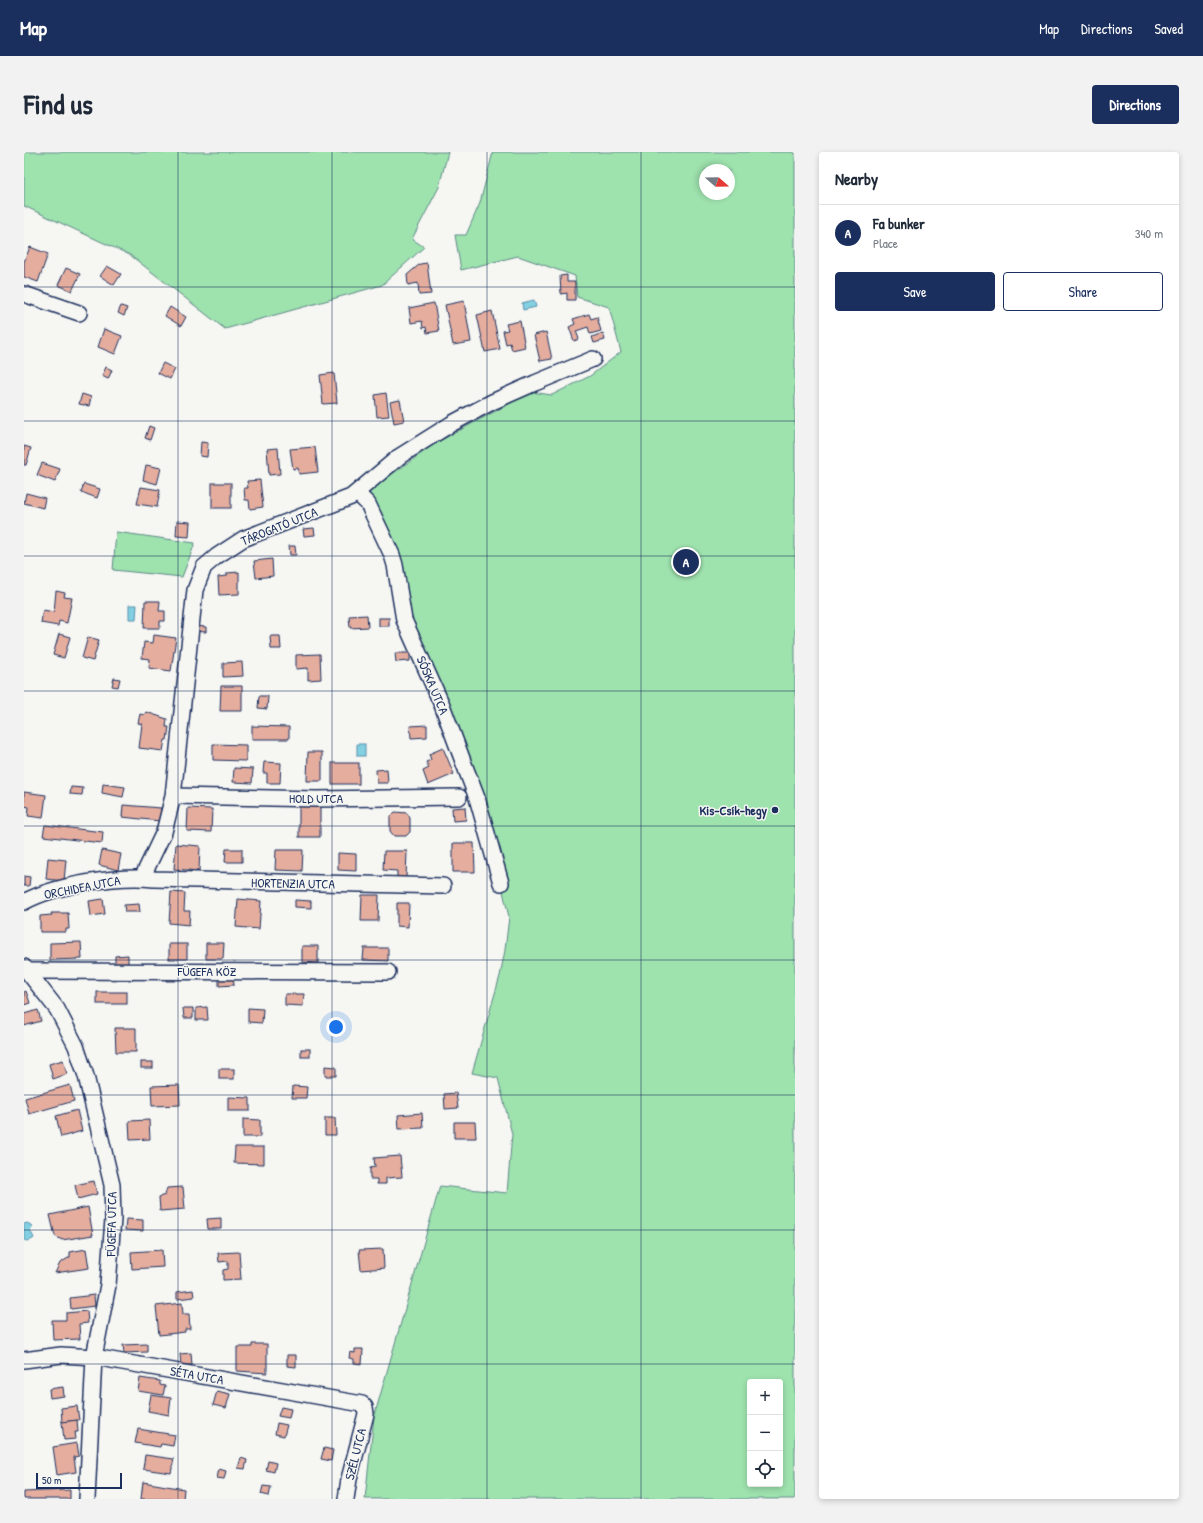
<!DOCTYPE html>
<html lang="en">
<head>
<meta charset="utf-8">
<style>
	body { margin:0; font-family:"Patrick Hand",sans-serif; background:#f2f2f3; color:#1f2937 }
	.controls { position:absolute; right:12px; bottom:12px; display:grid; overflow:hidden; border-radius:4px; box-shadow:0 2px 6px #0003 }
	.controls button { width:36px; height:36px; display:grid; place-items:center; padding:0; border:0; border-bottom:1px solid #e0e1e3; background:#fff; color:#1f2937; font:20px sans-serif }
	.compass { position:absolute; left:675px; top:12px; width:36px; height:36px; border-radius:50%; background:#fff; box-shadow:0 2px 6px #0003; rotate:110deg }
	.scale { position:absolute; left:12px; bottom:10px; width:86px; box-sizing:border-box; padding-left:4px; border:2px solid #1b2f5e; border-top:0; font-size:11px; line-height:14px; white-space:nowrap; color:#1b2f5e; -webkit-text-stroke:3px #f6f6f2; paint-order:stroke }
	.you { position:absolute; left:312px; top:875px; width:14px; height:14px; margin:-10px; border:3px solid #fff; border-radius:50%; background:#1a73e8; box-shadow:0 0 0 6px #1a73e833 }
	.badge { display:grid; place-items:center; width:26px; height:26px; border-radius:50%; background:#1b2f5e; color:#fff; font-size:13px; font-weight:700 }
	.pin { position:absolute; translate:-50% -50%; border:2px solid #fff; box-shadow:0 1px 4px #0006 }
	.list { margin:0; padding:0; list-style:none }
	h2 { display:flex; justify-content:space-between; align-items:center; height:52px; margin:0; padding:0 16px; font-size:17px }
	h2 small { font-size:13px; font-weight:400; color:#747a83 }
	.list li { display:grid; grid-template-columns:26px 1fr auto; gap:12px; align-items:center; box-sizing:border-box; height:56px; padding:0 16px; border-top:1px solid #e0e1e3 }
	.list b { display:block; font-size:15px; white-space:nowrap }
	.list p { margin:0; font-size:13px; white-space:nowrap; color:#747a83 }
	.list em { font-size:13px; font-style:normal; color:#747a83 }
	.actions { display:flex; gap:8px; padding:12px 16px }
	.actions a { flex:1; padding:9px 0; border:1px solid #1b2f5e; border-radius:4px; text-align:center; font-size:14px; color:#1b2f5e }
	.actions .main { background:#1b2f5e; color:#fff }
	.icon { flex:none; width:22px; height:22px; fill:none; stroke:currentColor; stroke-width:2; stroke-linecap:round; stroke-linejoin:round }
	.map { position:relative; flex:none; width:771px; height:1347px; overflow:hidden; border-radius:4px }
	header { display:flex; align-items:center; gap:24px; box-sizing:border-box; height:56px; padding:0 20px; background:#1b2f5e; color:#fff }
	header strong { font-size:19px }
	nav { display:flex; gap:22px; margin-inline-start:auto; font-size:14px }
	.intro { display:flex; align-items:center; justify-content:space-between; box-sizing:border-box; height:96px; padding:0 24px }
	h1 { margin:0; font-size:28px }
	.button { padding:10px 18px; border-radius:4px; background:#1b2f5e; color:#fff; font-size:14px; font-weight:700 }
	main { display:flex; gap:24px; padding:0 24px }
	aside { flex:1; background:#fff; border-radius:4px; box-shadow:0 2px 6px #0003 }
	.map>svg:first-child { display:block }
	.green { fill:#9ee2ae; stroke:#5c8886; fill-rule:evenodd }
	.water { fill:#83d0e2; stroke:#5990ad }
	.building { fill:#e5ad9e; stroke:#1b2f5e }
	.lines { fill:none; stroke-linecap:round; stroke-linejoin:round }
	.minor-casing { stroke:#1b2f5e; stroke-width:18 }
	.minor { stroke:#f6f6f2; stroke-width:15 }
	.grid { fill:none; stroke:#1b2f5e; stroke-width:1; stroke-opacity:0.55 }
	.poi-dot { fill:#1b2f5e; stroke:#f6f6f2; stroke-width:1.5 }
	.labels { text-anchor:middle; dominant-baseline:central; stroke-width:3; stroke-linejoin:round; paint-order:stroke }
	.street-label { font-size:13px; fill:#1b2f5e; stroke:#f6f6f2 }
	.poi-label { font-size:13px; font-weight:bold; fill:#1b2f5e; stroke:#f6f6f2; text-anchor:end }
</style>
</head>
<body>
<header>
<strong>Map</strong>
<nav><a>Map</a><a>Directions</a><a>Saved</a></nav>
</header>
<div class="intro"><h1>Find us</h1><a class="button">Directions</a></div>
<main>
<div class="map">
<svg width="771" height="1347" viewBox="0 0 771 1347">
	<rect width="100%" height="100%" fill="#f6f6f2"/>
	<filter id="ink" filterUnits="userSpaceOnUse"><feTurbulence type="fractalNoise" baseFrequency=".025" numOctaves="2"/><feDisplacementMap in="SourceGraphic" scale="8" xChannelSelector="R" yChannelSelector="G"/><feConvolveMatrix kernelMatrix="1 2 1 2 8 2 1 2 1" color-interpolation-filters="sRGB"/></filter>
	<g filter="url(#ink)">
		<g class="green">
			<path d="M0 0H424L415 35 388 87 400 95 358 133 201 177 106 103 0 54Z"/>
			<path d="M469 0H771V1347H341L350 1265 416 1034 483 1041 488 982 474 926 448 921 476 824 481 798 485 765 477 731 381 456 375 412 344 339 412 291 507 240 528 243 566 224 597 200 585 155 553 145 551 124 494 104 437 118 431 83H442L456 51ZM681 18H705V42H681ZM726 1230H756V1332H726Z"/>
			<path d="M92 380 171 391 158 425 89 418Z"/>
		</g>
		<g class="water">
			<path d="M510 148 512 155 499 158 498 151Z"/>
			<path d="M105 453H113L112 467H105Z"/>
			<rect x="333" y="592" width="8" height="12"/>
			<path d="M3 1071 7 1073 8 1076 6 1078 10 1086C8 1088 3 1090 0 1088V1072Z"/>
		</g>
		<g class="building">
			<path d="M6 95 24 102 14 130 0 125V110Z"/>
			<path d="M403 111 407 142 395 143 394 131 384 133 383 123 396 112Z"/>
			<path d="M83 114 97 122 90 133 76 124Z"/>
			<path d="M42 116 56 122 48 139 34 133Z"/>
			<path d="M543 123V130H551V148H543V141L537 142 536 124Z"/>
			<path d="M440 149 447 190 429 193 421 153Z"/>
			<path d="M410 151 415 179 403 181 402 175 399 176 398 169 387 171 385 156Z"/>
			<path d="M97 154 103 156 100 164 94 161Z"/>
			<path d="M146 155 162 165 157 174 141 164Z"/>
			<path d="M468 159 476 197 461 200 453 163Z"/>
			<path d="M565 162 567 167 573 165 577 179 566 182 564 175 552 179 555 187 550 189 545 175 551 172 549 167Z"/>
			<path d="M496 169 501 195 488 198 486 191 482 192 479 179 484 178 482 172Z"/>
			<path d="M80 177 98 184 91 202 74 195Z"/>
			<path d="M522 180 528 207 516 209 510 183Z"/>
			<path d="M579 181 581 188 570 191 568 185Z"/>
			<path d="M139 211 151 217 146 227 134 221Z"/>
			<path d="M82 215 88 218 84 227 78 224Z"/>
			<path d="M310 221 313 251 299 252 296 223Z"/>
			<path d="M362 241 365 264 353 265 351 243Z"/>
			<path d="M58 242 67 245 65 254 55 252Z"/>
			<path d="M376 248 380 269 370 271 366 250Z"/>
			<path d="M125 274 130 276 126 288 121 286Z"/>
			<path d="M177 290 184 291 183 305 176 304Z"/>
			<path d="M0 294 7 296 2 313H0Z"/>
			<path d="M291 295 294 320 275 322 274 316 269 317 266 297Z"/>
			<path d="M254 296 256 322 245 323 243 297Z"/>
			<path d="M18 311 36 317 31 330 13 323Z"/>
			<path d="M122 313 137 316 133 332 119 328Z"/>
			<path d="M236 328 239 355 226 357 225 348H221L220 336H224L223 329Z"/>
			<rect x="188" y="331" width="19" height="25"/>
			<path d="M60 332 76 337 73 346 57 340Z"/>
			<path d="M117 335 136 338 133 355 113 352Z"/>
			<path d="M2 341 21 346 19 356 0 351Z"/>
			<path d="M153 369 166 370 165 385 152 384Z"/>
			<path d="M290 376 291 383 280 384 279 377Z"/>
			<path d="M265 394H271L272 403H266Z"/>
			<path d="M248 407 249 424 232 426 230 409Z"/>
			<path d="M215 420V442L195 443 194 425 203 424V421Z"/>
			<path d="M32 439 41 441 40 445 48 446 43 471 35 469 34 474 17 471 19 458 30 460Z"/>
			<path d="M121 449H136L135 459H141V469H136V476H120Z"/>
			<path d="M343 463 344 475 326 476 325 464Z"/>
			<rect x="355" y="466" width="10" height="8"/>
			<path d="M171 474 182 475V480L170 479Z"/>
			<path d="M35 482 46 485 40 506 29 503Z"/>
			<path d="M130 483 152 486 147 519 125 516 126 507 118 506 120 490 129 491Z"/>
			<path d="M246 484H256L257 497H247Z"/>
			<path d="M64 485 75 488 69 509 58 506Z"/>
			<path d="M371 501H386V509L372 510Z"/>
			<path d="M296 502 297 527 284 528V516L272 517V503Z"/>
			<path d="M218 510 219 524 199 525V511Z"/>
			<path d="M90 526 96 527 94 535 88 534Z"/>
			<path d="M197 534H218V559H196Z"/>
			<path d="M235 544H244L243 557 234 556Z"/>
			<path d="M122 560 143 567 142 575H145L143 588H141L139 599 115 596 118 572 114 571 116 562 120 563Z"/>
			<path d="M403 573V585L387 586 386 574Z"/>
			<path d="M228 574 265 575V587H228Z"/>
			<path d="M189 592 222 593V609L189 608Z"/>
			<path d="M419 596 430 622 404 633 399 619 405 616 402 610 407 608 405 602Z"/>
			<path d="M284 600H298V629H283Z"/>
			<path d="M240 610 257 611 256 631H243V621H239Z"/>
			<rect x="308" y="611" width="27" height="21"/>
			<path d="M210 616 229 617 228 631 209 630Z"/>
			<path d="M363 617 364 631H353L352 618Z"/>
			<path d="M79 632 101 635 99 645 78 641Z"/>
			<path d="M47 635 59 636 58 643 46 642Z"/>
			<path d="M0 640 22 643 19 666 4 664 5 655 0 654Z"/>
			<path d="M99 653 137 656 136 669 98 665Z"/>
			<rect x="275" y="654" width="21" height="31"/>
			<path d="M441 655 442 668 429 669 428 656Z"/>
			<path d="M164 656 188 657 187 680 163 679Z"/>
			<path d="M371 660 383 661 386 666V680L382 684H370L366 679V665Z"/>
			<path d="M21 673 79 680 78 691 19 684Z"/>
			<path d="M429 691H450L451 720H429Z"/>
			<path d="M152 692 176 694 175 719 150 717Z"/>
			<path d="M202 697H218V710H201Z"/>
			<path d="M78 698 97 702 94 718 75 713Z"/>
			<path d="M252 698H279L278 719 251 718Z"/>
			<path d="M360 699H383L382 726H373V719L359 718Z"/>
			<path d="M314 701 332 702V719L314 718Z"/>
			<path d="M24 706 42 708 40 729 22 727Z"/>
			<path d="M0 724 6 725 5 734H0Z"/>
			<path d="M147 740 161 741 160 759H166L165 773 145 771Z"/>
			<path d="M338 743H355L354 769H337Z"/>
			<path d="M79 747 81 762 67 764 65 749Z"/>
			<path d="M214 747 237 749 235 777 212 775Z"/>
			<path d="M271 748 287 749V756L271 755Z"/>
			<path d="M373 751H385L384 775 373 774Z"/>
			<path d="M115 752 116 760H101L100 753Z"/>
			<path d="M27 761H44L45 777H42V780H16V764L28 763Z"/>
			<path d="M57 790 58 807 26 808V791Z"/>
			<path d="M182 791H200L199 807H182Z"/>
			<rect x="145" y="792" width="18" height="15"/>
			<path d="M278 794H294V811L278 810Z"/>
			<path d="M340 796H364V809L339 808Z"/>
			<path d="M104 803V812H91V804Z"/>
			<path d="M142 822H150L151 829H142Z"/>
			<path d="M209 823 210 833 195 834V824Z"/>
			<path d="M2 839 6 851 0 853V840Z"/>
			<rect x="73" y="840" width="30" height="12"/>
			<path d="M261 842H280L279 854 261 853Z"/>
			<path d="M183 855 184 868H172V856Z"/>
			<path d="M159 856H169V866H160Z"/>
			<path d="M224 856 239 857 238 871 224 870Z"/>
			<path d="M14 858 17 869 0 874V862Z"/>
			<path d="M91 876H112V900H92Z"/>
			<rect x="277" y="897" width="9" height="8"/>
			<path d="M39 908 43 922 29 927 25 912Z"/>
			<rect x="117" y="910" width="12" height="6"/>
			<path d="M301 914 312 915V924H301Z"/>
			<rect x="195" y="917" width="15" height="10"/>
			<path d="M46 933 50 949 5 962 1 946Z"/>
			<path d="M155 933 156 953 128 954 127 934Z"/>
			<path d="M269 934 283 935 282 946H268Z"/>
			<path d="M432 941 434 956 421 957 420 942Z"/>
			<path d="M204 945 226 946V959H204Z"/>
			<path d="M53 958 58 979 37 985 32 964Z"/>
			<path d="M398 961 399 976 375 977 374 963Z"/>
			<path d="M301 966H311L312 983H301Z"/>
			<path d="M219 967 236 968V985H219Z"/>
			<path d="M125 968 126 987 106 988 105 969Z"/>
			<path d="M430 970H451L452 986H430Z"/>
			<path d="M211 995H240V1012L210 1011Z"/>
			<path d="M376 1004 378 1025 362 1026V1032H353V1027H346V1016L351 1015 350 1006Z"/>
			<path d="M70 1029 73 1042 54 1047 51 1033Z"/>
			<path d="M159 1035 161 1057 136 1059 135 1045 141 1043 143 1036Z"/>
			<path d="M64 1055 69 1083 38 1088 31 1084 26 1063Z"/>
			<path d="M197 1066V1077H184L183 1067Z"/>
			<path d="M102 1067 119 1068V1079L101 1078Z"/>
			<path d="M62 1097 65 1116 31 1121 36 1111 46 1105V1100Z"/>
			<path d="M359 1097 360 1116 337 1118 335 1098Z"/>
			<path d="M138 1098 139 1115 108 1117 107 1100Z"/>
			<path d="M215 1100 217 1127 199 1128V1118L204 1117V1109L195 1110 194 1101Z"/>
			<path d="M169 1138 170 1145 153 1147V1140Z"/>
			<path d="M70 1143 71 1154 47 1157 46 1146Z"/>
			<path d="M158 1151 159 1162H165L166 1177H161V1180L135 1183 132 1154Z"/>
			<path d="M63 1159 64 1171 55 1172 56 1187 29 1188 28 1168H42V1161Z"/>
			<path d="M123 1192V1200L100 1201 99 1193Z"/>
			<path d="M228 1192H243V1221L213 1219V1195H228Z"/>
			<path d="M331 1197H339L338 1212 330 1211V1207L325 1206 326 1200 331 1201Z"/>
			<path d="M167 1201 168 1213 157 1214 156 1202Z"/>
			<path d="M263 1203H272V1215L263 1214Z"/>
			<path d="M116 1226 136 1229V1233L141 1234 139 1243 114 1239Z"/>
			<path d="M39 1235 40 1244 26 1246 25 1237Z"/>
			<path d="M193 1239 206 1242 202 1256 189 1253Z"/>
			<path d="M127 1243 147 1246 145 1263 124 1259Z"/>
			<path d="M53 1254 55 1268 38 1270 37 1256Z"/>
			<path d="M257 1255 267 1257 265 1266 254 1264Z"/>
			<path d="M53 1268 54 1280H51L52 1287 40 1288 38 1270Z"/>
			<path d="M253 1271 263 1273 260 1284 251 1282Z"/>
			<path d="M114 1277 151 1283 149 1294 137 1292 136 1295 111 1291Z"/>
			<path d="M53 1291 55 1304 50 1305 52 1320 33 1323 29 1295Z"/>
			<path d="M300 1296 309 1298 307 1309 297 1307Z"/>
			<path d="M121 1303 150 1307 147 1321 119 1317Z"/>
			<path d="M217 1306 223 1308 221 1317 214 1316Z"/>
			<path d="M244 1309 252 1311 250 1320 242 1318Z"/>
			<path d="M195 1317 202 1319 200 1327 193 1326Z"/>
			<path d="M119 1330 160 1337 159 1347H117Z"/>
			<path d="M239 1334 247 1335 245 1344 237 1342Z"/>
			<path d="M46 1338V1347H0V1340Z"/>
		</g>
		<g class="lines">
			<defs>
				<g id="minor">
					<path d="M0 142 55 161"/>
					<path d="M333 341 344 352 368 403 371 413 380 468 418 553 440 612 453 646 477 731"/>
					<path d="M149 644 292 647 435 645"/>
					<path d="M118 726 140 680 149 644 171 438 180 415 193 404 219 387 327 345 376 304 427 272 468 250 511 231 569 207"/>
					<path d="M0 750C31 733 94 723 130 727L419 734"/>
					<path d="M0 815 33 857 52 894 62 924 88 1033 89 1067 84 1133 70 1205 63 1347"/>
					<path d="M3 819 364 820"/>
					<path d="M0 1208 37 1203 70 1205 338 1252 341 1255 342 1262 325 1327 322 1347"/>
				</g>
			</defs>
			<use href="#minor" class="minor-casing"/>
			<use href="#minor" class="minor"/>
		</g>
	</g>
	<path class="grid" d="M154 0V1347M308 0V1347M463 0V1347M617 0V1347M0 135H771M0 269H771M0 404H771M0 539H771M0 674H771M0 808H771M0 943H771M0 1078H771M0 1212H771"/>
	<circle class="poi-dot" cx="751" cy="658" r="4"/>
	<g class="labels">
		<g class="street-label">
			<text transform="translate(255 374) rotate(-22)">TÁROGATÓ UTCA</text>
			<text transform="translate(409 533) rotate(67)">SÓSKA UTCA</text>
			<text x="292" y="646">HOLD UTCA</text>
			<text transform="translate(269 731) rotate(1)">HORTENZIA UTCA</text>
			<text transform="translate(58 735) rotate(-11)">ORCHIDEA UTCA</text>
			<text x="183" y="819">FÜGEFA KÖZ</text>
			<text transform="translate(87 1072) rotate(-89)">FÜGEFA UTCA</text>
			<text transform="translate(173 1223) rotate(10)">SÉTA UTCA</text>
			<text transform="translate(331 1302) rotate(-76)">SZÉL UTCA</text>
		</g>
		<g class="poi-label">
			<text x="743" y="658">Kis-Csík-hegy</text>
		</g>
	</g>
</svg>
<div class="controls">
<button>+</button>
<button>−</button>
<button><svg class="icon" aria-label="locate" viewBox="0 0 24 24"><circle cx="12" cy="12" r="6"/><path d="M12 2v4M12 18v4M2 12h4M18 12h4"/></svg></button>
</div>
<svg class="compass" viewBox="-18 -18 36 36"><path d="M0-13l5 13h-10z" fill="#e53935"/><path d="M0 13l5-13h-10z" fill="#747a83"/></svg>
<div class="scale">50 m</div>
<div class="you"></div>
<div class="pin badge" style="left:662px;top:410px">A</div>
</div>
<aside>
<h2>Nearby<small></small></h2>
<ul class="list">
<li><span class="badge">A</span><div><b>Fa bunker</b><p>Place</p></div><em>340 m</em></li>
</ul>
<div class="actions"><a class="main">Save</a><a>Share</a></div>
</aside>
</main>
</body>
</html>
